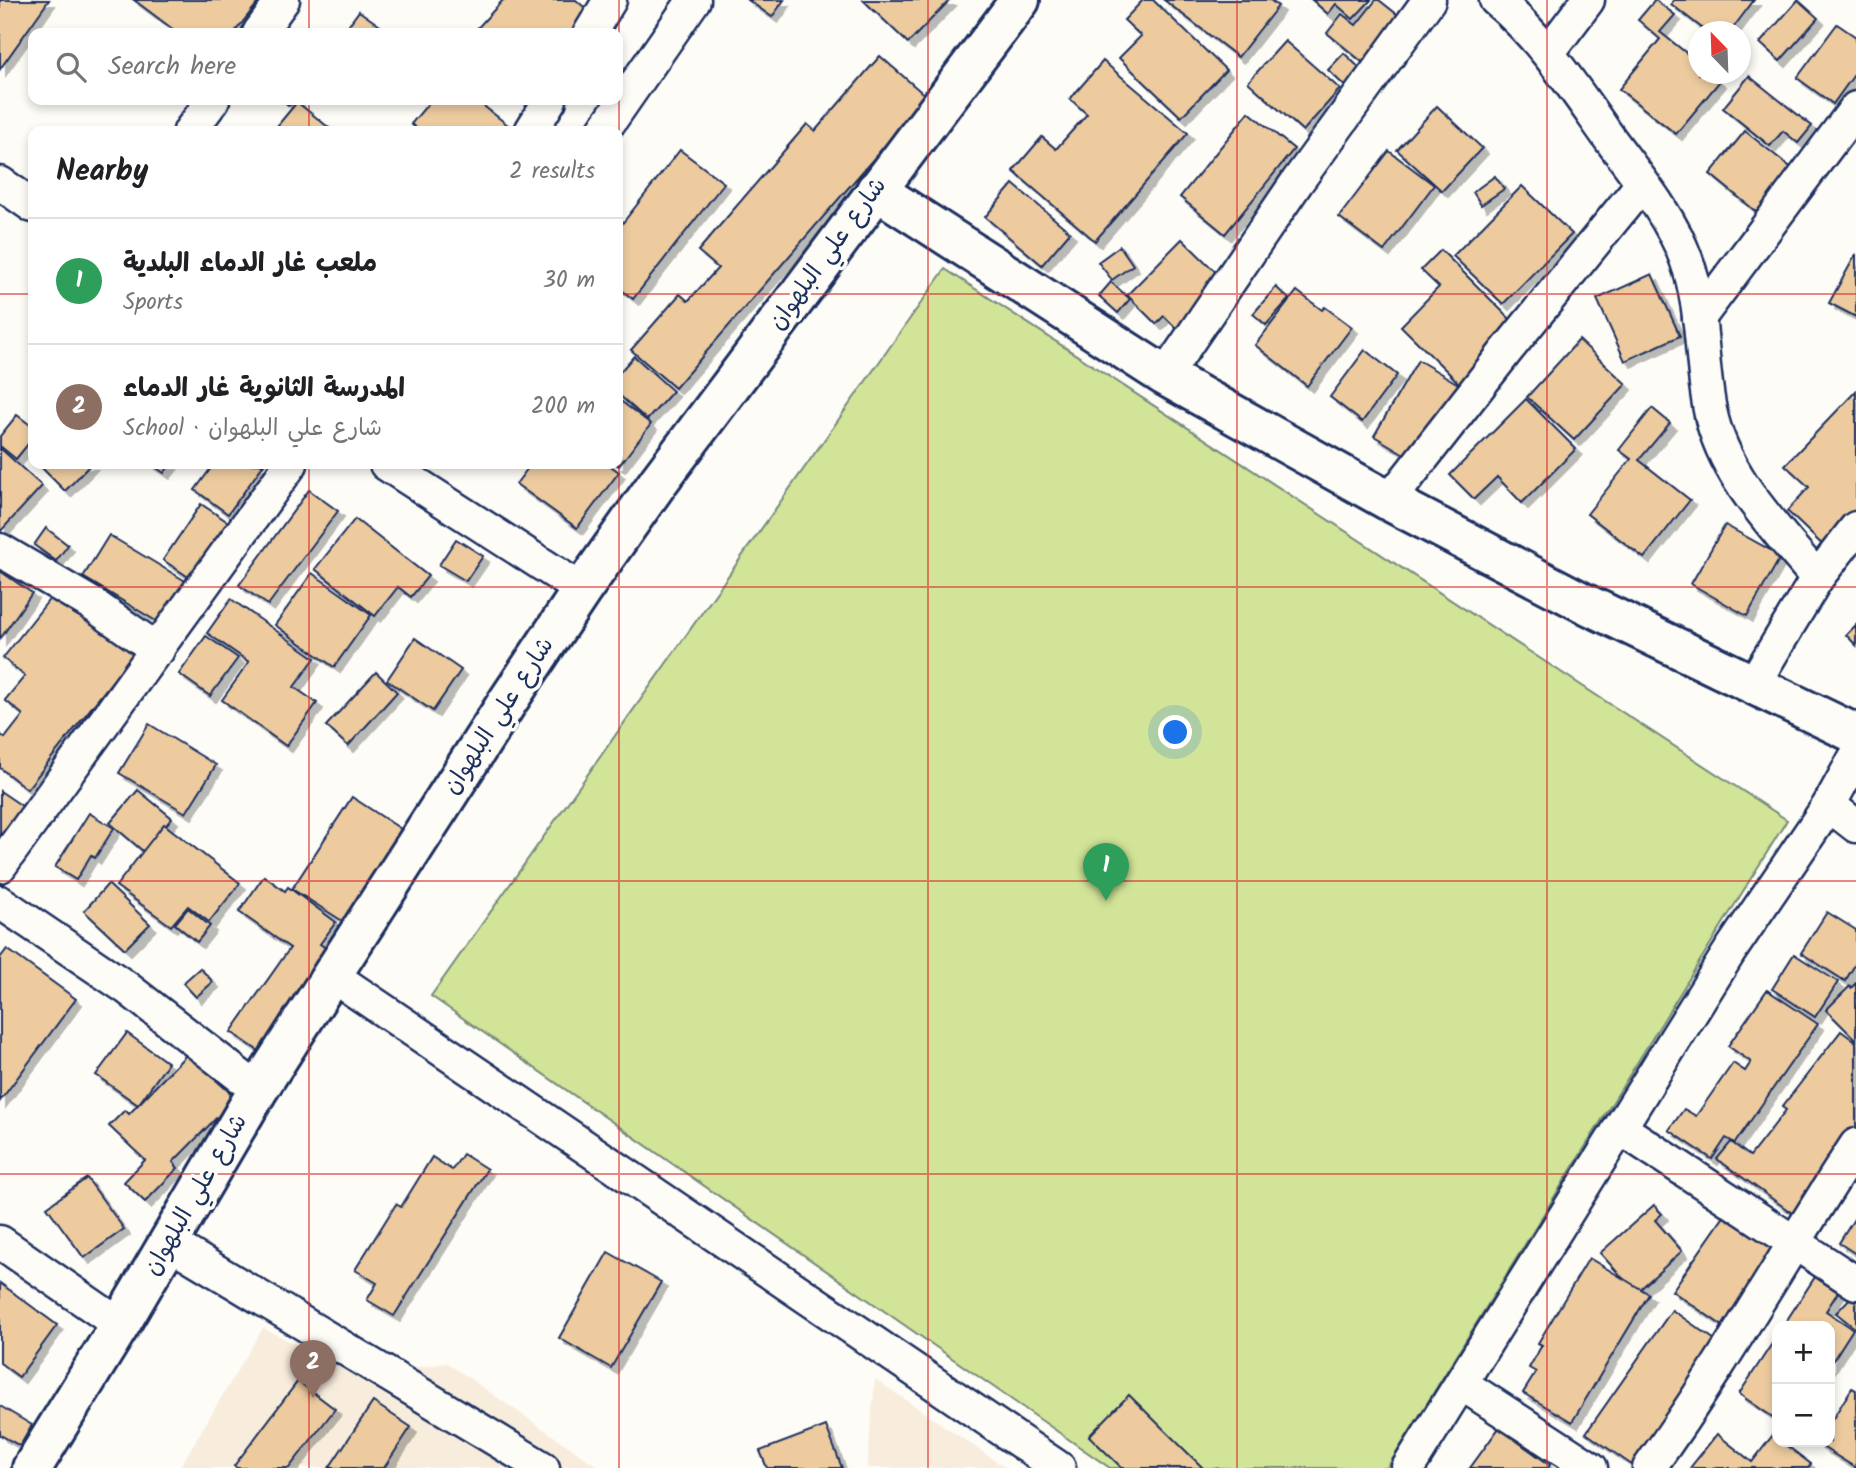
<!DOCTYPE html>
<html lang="en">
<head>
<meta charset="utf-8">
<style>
	body { margin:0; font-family:Kalam,"Playpen Sans Arabic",sans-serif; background:#f2f2f2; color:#202124 }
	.controls { position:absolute; right:21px; bottom:21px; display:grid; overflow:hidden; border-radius:14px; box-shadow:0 4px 10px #0003 }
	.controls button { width:63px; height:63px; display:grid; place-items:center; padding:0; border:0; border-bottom:2px solid #e0e0e0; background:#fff; color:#202124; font:35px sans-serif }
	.compass { position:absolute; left:1688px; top:21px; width:63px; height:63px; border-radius:50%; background:#fff; box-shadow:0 4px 10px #0003; rotate:337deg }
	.you { position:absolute; left:1176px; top:733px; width:24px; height:24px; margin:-18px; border:5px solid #fff; border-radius:50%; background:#1a73e8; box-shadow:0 0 0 10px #1a73e833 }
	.badge { display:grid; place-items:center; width:46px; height:46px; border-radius:50%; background:#7c3aed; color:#fff; font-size:23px; font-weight:700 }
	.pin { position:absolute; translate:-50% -58px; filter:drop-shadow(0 2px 4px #0008) }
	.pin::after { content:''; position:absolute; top:37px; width:24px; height:21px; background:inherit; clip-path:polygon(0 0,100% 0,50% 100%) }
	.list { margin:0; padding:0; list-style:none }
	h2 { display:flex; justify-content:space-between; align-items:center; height:91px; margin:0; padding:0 28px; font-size:30px }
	h2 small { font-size:23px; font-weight:400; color:#757577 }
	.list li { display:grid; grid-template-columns:46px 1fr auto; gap:21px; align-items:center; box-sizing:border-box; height:126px; padding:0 28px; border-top:2px solid #e0e0e0 }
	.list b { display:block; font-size:26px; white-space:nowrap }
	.list p { margin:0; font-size:23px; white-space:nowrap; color:#757577 }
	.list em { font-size:23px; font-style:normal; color:#757577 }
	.icon { flex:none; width:38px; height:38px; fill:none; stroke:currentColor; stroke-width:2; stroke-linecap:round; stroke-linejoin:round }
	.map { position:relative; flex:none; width:1856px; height:1468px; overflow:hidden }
	.search { position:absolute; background:#fff; box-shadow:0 4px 10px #0003; left:28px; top:28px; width:595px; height:77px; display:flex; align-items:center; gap:18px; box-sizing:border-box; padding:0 24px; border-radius:14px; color:#757577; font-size:26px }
	.panel { position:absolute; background:#fff; box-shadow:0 4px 10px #0003; left:28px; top:126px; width:595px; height:343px; border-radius:14px }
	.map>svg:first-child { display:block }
	.built { fill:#f8eddd }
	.green { fill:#d2e498; stroke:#768a7b; stroke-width:2 }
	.building { fill:#edcb9f; stroke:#1b2f5e; stroke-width:2; filter:url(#shadow) }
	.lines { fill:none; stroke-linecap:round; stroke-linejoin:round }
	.street-casing { stroke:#1b2f5e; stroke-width:37 }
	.secondary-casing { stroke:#1b2f5e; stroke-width:44 }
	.street { stroke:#fdfcf7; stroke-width:32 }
	.secondary { stroke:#fdfcf7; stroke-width:38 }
	.grid { fill:none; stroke:#d62828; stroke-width:2; stroke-opacity:0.55 }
	.labels { text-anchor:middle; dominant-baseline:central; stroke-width:7; stroke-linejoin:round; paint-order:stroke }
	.street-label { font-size:24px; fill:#1b2f5e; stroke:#fdfcf7 }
</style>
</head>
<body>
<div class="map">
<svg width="1856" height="1468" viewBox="0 0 1856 1468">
	<defs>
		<filter id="shadow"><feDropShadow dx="6" dy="6" stdDeviation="0" flood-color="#0004"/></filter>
	</defs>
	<rect width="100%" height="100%" fill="#fdfcf7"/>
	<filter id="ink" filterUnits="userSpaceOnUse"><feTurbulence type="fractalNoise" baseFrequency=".0143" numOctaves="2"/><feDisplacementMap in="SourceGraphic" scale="14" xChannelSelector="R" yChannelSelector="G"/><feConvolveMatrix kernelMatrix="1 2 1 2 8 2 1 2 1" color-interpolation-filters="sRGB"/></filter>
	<g filter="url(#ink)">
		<g class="built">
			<path d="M263 1328 359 1376 447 1363 600 1468H179Z"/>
			<path d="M875 1379 1006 1468H867Z"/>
		</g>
		<path class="green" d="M945 269 1787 820 1387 1468H1110L431 996Z"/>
		<g class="building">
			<path d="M0 0H49L0 69Z"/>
			<path d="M134 0H260L234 33H178Z"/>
			<path d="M503 0H576L592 14 575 33H473Z"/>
			<path d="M748 0H784L772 17Z"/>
			<path d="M863 0H950L908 43Z"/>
			<path d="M1143 0H1153L1226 70 1181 117 1119 58 1141 36 1124 20Z"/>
			<path d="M1164 0H1270L1278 6 1238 57Z"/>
			<path d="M1312 0H1371L1353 19 1336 4 1328 14Z"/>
			<path d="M1376 0H1379L1408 23 1371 69 1327 33 1342 14 1356 25Z"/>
			<path d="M1655 0 1675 15 1660 32 1699 63V74H1711L1720 81 1676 134 1619 89 1660 39 1638 20Z"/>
			<path d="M1674 0H1754L1730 32H1707L1671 4Z"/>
			<path d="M1798 0 1818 18 1780 61 1760 43Z"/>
			<path d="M359 11 390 33H343Z"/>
			<path d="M1837 24 1856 37V72L1833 104 1797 78Z"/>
			<path d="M1285 41 1340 89 1303 131 1248 82Z"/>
			<path d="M1344 53 1369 77 1353 94 1328 70Z"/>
			<path d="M880 56 927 97 675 388 631 350 680 294 688 301 718 268 698 251 807 124 815 131Z"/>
			<path d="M1103 61 1188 133 1095 241 1013 171 1042 137 1056 149 1087 114 1070 99Z"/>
			<path d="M1749 76 1812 126 1798 143 1783 131 1770 146 1723 108Z"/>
			<path d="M284 100H299L288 106Z"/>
			<path d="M431 100H476L513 129 512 131H420L411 124Z"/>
			<path d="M297 102 333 131H273Z"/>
			<path d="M1437 106 1482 148 1442 191 1397 150Z"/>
			<path d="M1249 112 1294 149 1225 234 1180 197Z"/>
			<path d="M1745 131 1794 170 1759 214 1710 174Z"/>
			<path d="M680 150 724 183 633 299 618 287V229Z"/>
			<path d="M1389 151 1434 185 1384 251 1339 217Z"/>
			<path d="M1495 176 1504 189 1481 205 1473 192Z"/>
			<path d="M1013 184 1070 232 1042 265 985 217Z"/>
			<path d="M1522 186 1572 234 1503 304 1453 256Z"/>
			<path d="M1182 239 1226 282 1178 330 1164 316 1156 324 1127 295Z"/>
			<path d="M1120 246 1133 265 1112 280 1098 262Z"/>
			<path d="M1441 250 1517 326 1460 384 1401 326 1439 287 1421 270Z"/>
			<path d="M1856 254V317L1829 303Z"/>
			<path d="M1652 274 1680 336 1625 361 1597 299Z"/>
			<path d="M1111 282 1130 299 1118 313 1099 296Z"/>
			<path d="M1276 287 1289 299 1266 325 1253 314Z"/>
			<path d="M1297 291 1322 310 1325 307 1352 327 1307 386 1255 345Z"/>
			<path d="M1579 340 1626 384 1574 440 1527 397Z"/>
			<path d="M1365 350 1397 375 1362 422 1330 397Z"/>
			<path d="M634 356 673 391 647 420 618 394V374Z"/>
			<path d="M1418 360 1460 385 1416 461 1374 436Z"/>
			<path d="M1856 391V509L1843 523 1829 551 1787 511 1809 487 1785 465Z"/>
			<path d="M618 399 651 424 619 466 616 464H618Z"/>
			<path d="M1526 399 1576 449 1522 503 1497 477 1474 499 1450 475Z"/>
			<path d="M1652 408 1670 423 1639 460 1690 500 1644 558 1587 514 1631 459 1619 450Z"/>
			<path d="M17 415 33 427V438L16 459 0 446V436Z"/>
			<path d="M0 448 42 486 0 532Z"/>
			<path d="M38 464H91L65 491Z"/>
			<path d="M151 464H171L164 473Z"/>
			<path d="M214 464H264L228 514 195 490Z"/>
			<path d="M531 464H608L619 472 577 528 516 484Z"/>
			<path d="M309 490 338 511 268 605 239 585Z"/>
			<path d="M201 504 228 522 190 578 163 560Z"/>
			<path d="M355 519 428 576 411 597 398 587 375 616 315 569Z"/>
			<path d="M1725 525 1781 556 1747 616 1691 584Z"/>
			<path d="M46 528 68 545 56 561 34 545Z"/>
			<path d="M109 535 192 585 166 627 83 577Z"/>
			<path d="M456 539 483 556 466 581 439 565Z"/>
			<path d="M0 571 32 593 0 639Z"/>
			<path d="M312 573 371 615 334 667 275 625Z"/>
			<path d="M55 592 140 646 27 789 0 768V734L5 738 23 715 5 700 25 676 3 658Z"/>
			<path d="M231 599 315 658 294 687 317 703 286 746 222 700 249 662 207 633Z"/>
			<path d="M1856 625V645L1846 635Z"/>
			<path d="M206 636 238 658 210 696 179 674Z"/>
			<path d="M415 638 461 670 433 711 387 680Z"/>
			<path d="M376 672 397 692 348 746 326 726Z"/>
			<path d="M149 724 216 765 186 813 119 773Z"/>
			<path d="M138 790 172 818 144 852 110 823Z"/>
			<path d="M0 791 25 808 0 844Z"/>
			<path d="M352 797 404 831 344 922 292 889Z"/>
			<path d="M89 813 114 828 95 858 91 855 76 880 55 867Z"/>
			<path d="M164 824 240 883 209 922 188 906 171 926 116 886Z"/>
			<path d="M264 876 285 891 288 887 336 922 320 944 334 954 263 1054 231 1032 290 948 239 912Z"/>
			<path d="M108 884 150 924 125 949 84 911Z"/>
			<path d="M188 908 210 926 197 942 175 924Z"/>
			<path d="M1827 912 1856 930V963L1845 981 1801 953Z"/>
			<path d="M7 949 76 999 0 1101V958Z"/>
			<path d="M1794 954 1838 982 1815 1017 1772 989Z"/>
			<path d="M200 968 213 982 196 997 183 983Z"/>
			<path d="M1856 983V1040L1826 1010 1850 986 1851 988Z"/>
			<path d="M1767 990 1818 1024 1735 1143 1726 1138 1712 1159 1669 1130 1684 1109 1696 1116 1733 1063 1745 1071 1751 1062 1728 1046Z"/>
			<path d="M1841 1031 1856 1042V1131L1792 1213 1717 1159 1731 1142 1750 1156 1786 1110 1782 1107Z"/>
			<path d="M127 1033 168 1063 138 1105 96 1075Z"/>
			<path d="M187 1054 236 1098 173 1162 178 1168 145 1202 124 1182 145 1160 109 1126 125 1110 129 1114Z"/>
			<path d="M463 1154 487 1169 394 1316 367 1300 377 1283 355 1270 396 1204 401 1207 432 1157 452 1170Z"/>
			<path d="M87 1178 124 1229 84 1258 47 1207Z"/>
			<path d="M1654 1205 1662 1214 1655 1220 1682 1251 1636 1293 1600 1253Z"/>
			<path d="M1725 1215 1782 1254 1730 1331 1672 1291Z"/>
			<path d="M1856 1216V1254L1839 1243Z"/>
			<path d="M608 1252 661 1282 611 1368 559 1338Z"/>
			<path d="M1589 1258 1649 1294 1572 1422 1523 1393 1536 1372 1529 1368 1542 1345 1538 1343Z"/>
			<path d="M1815 1277 1838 1292 1826 1311 1853 1329 1830 1365V1326H1783Z"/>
			<path d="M0 1283 57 1325 19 1377 0 1363Z"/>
			<path d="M1851 1297 1856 1301V1329L1836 1313Z"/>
			<path d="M1672 1310 1728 1349 1636 1468 1586 1433Z"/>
			<path d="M1777 1336V1420L1739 1394Z"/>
			<path d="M298 1381 335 1409 289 1468H237L234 1466Z"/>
			<path d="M1852 1388 1856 1390V1468L1816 1443 1830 1442V1423Z"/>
			<path d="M1129 1395 1203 1468H1122L1089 1436Z"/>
			<path d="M373 1402 411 1427 384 1468H329Z"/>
			<path d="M0 1406 32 1425 20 1446 0 1435Z"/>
			<path d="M826 1426 842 1468H767L760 1451Z"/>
			<path d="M1499 1428 1550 1465 1548 1468H1470Z"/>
			<path d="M1717 1434 1752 1462 1773 1435 1777 1438V1442H1782L1811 1464 1808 1468H1690Z"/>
		</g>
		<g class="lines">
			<defs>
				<g id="street">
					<path d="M1496 0C1542 38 1575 90 1610 139 1637 176 1670 215 1686 259 1704 308 1700 360 1710 410 1723 476 1776 528 1817 578"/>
					<path d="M259 33 283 0"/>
					<path d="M590 33 610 0"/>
					<path d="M1548 53 1588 0"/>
					<path d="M190 131 213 100"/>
					<path d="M531 131 550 100"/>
					<path d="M603 131 694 0"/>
					<path d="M0 183 33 206"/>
					<path d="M1699 318 1856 108"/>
					<path d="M1165 376 1297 182 1429 0"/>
					<path d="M386 464 582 590"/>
					<path d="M1389 501 1507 350 1642 184"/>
					<path d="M0 550 92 604 158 650"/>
					<path d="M1752 686 1817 578 1856 528"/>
					<path d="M1829 805 1856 826"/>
					<path d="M0 866 291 464"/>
					<path d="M0 902 127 988 258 1090"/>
					<path d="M333 976 1059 1468"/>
					<path d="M1620 1128 1856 1283"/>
					<path d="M0 1242 120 1325"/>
					<path d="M168 1242 543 1468"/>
					<path d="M1462 1384 1591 1468"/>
					<path d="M1408 1468 1730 951 1829 805 1856 756"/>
					<path d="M1649 1468C1724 1364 1786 1252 1856 1145"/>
				</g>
				<g id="secondary">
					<path d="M876 190 1165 376 1389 501 1582 602 1856 734"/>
					<path d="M32 1468 120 1325 258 1090 508 701 582 590 659 481 1020 0"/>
				</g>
			</defs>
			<use href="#street" class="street-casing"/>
			<use href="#secondary" class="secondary-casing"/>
			<use href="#street" class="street"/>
			<use href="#secondary" class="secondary"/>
		</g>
	</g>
	<path class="grid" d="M309 0V33M619 0V1468M928 0V1468M1237 0V1468M1547 0V1468M309 100V131M0 294H33M618 294H1856M309 464V1468M0 587H1856M0 881H1856M0 1174H1856"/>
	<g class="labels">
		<g class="street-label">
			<text transform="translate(828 254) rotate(-54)">شارع علي البلهوان</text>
			<text transform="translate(499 716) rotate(-57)">شارع علي البلهوان</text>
			<text transform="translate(196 1195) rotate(-60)">شارع علي البلهوان</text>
		</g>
	</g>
</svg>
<div class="controls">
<button>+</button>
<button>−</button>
</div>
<svg class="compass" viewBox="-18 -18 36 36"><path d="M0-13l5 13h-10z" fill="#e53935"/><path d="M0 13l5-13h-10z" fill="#757577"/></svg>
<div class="you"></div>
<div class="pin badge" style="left:1106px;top:901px;background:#2e9e5b">1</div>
<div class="pin badge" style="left:313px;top:1398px;background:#8d6e63">2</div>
<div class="search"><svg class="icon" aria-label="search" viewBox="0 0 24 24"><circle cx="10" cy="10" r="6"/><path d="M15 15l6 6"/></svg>Search here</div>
<section class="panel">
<h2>Nearby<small>2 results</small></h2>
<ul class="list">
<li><span class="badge" style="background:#2e9e5b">1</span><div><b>ملعب غار الدماء البلدية</b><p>Sports</p></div><em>30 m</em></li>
<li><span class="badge" style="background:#8d6e63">2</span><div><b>المدرسة الثانوية غار الدماء</b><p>School · شارع علي البلهوان</p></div><em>200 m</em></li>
</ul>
</section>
</div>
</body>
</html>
